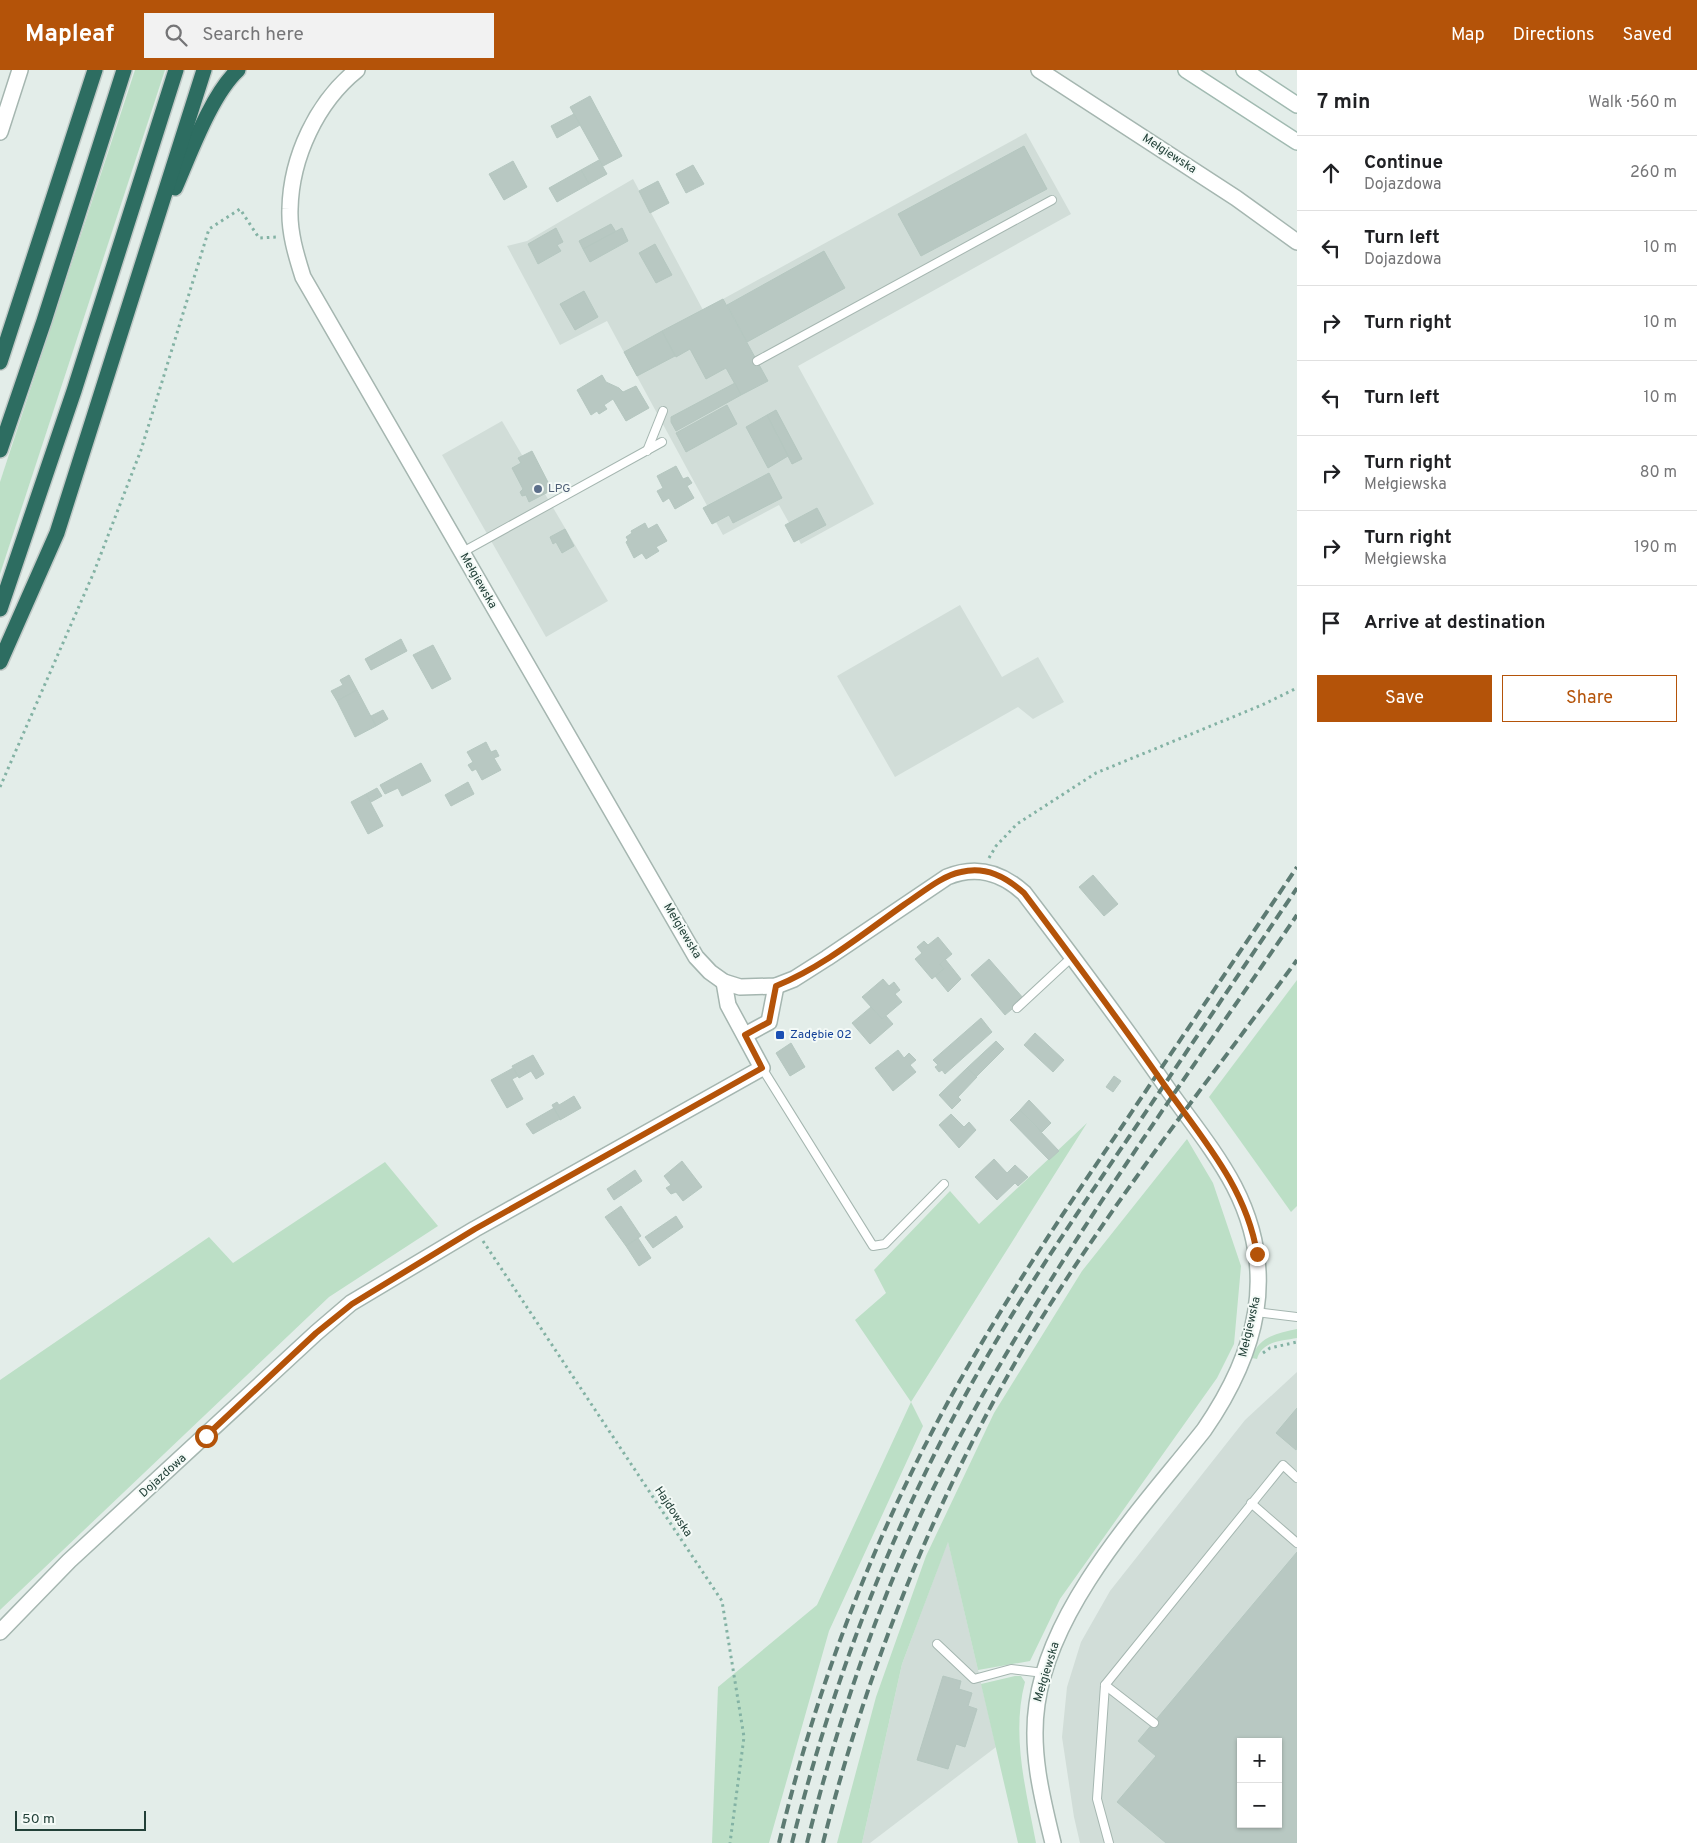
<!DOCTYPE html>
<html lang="en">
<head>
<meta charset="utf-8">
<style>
	body { margin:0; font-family:Overpass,sans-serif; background:#f2f2f2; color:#202124 }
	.controls { position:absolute; right:15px; bottom:15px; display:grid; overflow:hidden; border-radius:0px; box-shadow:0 1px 4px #0004 }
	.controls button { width:45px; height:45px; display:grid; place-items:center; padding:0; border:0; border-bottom:1px solid #e0e0e0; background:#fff; color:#202124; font:25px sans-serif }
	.scale { position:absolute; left:15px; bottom:12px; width:131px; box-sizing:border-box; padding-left:5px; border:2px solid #224038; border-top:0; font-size:14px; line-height:18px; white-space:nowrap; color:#224038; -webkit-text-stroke:4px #f4faf7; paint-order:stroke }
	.stop { position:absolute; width:15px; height:15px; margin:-11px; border:4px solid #b45309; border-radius:50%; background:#fff }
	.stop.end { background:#b45309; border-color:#fff; box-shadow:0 1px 5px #0008 }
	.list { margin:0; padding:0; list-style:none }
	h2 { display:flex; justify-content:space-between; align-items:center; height:65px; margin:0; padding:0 20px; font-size:21px }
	h2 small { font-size:16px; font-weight:400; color:#757577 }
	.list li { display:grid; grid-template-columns:32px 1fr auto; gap:15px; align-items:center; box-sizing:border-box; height:75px; padding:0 20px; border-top:1px solid #e0e0e0 }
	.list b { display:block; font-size:19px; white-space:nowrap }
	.list p { margin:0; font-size:16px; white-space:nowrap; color:#757577 }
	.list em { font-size:16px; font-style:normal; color:#757577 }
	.actions { display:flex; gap:10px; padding:15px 20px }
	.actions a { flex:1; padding:11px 0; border:1px solid #b45309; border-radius:0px; text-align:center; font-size:18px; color:#b45309 }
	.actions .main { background:#b45309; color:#fff }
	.icon { flex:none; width:28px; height:28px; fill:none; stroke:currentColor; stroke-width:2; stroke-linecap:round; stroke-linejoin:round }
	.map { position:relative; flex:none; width:1297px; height:1773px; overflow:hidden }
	header { display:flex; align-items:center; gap:30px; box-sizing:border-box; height:70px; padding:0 25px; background:#b45309; color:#fff }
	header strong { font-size:24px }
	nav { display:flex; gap:28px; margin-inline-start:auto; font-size:18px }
	.search { width:350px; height:45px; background:#f2f2f2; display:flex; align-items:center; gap:12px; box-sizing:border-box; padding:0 18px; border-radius:0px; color:#757577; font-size:19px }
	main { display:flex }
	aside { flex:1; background:#fff }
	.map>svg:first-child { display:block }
	.built { fill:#d1ddd8; fill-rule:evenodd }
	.green { fill:#bcdfc6 }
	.building { fill:#b8c8c2; stroke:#b5c7c0; fill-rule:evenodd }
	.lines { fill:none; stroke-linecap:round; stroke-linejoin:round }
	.lane-casing { stroke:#a5b6b0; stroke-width:10 }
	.street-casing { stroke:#a5b6b0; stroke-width:18 }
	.secondary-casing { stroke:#a1bab1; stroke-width:18 }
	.highway-casing { stroke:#c1cac7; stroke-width:18 }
	.path { stroke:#83b2a4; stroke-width:3; stroke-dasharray:2.5 4; stroke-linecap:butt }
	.lane { stroke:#fff; stroke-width:8 }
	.street { stroke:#fff; stroke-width:15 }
	.secondary { stroke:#fff; stroke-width:15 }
	.highway { stroke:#2d6d61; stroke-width:15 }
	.rail { stroke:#5d7b73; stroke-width:4; stroke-dasharray:10 5; stroke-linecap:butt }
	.route { stroke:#b45309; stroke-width:6 }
	.service-dot { fill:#5c6f8a; stroke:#f4faf7; stroke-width:2 }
	.transit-dot { fill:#1a4fb4; stroke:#f4faf7; stroke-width:2 }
	.labels { text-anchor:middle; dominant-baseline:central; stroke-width:4; stroke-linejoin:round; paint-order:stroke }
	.street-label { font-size:12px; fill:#224038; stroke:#f4faf7 }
	.service-label { font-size:12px; fill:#4e5e75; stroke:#f4faf7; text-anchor:start }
	.transit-label { font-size:12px; fill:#164399; stroke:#f4faf7; text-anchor:start }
</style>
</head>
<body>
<header>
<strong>Mapleaf</strong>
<div class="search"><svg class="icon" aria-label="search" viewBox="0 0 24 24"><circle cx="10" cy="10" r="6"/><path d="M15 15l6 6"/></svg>Search here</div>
<nav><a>Map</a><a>Directions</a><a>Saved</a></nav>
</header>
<main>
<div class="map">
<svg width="1297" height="1773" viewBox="0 0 1297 1773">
	<rect width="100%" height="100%" fill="#e3ede9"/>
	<g class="built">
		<path d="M1026 63 1071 144 798 296 874 434 801 474 779 435 723 465 607 251 560 275 507 176 527 171 633 109 703 240Z"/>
		<path d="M502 351 608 531 546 567 442 385Z"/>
		<path d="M960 535 1002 607 1038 587 1064 632 1033 649 1018 637 895 707 837 606Z"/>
		<path d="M1297 1302V1773H1080L1074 1747 1062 1667 1067 1617 1081 1572 1110 1521 1245 1350ZM1241 1672H1278V1754H1241Z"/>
		<path d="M948 1471 996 1677 870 1773H862L902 1594Z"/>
	</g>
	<g class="green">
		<path d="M135 0H165L0 504V412Z"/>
		<path d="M1297 910V1136L1291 1142 1209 1027Z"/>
		<path d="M1087 1053 911 1332 923 1356 829 1561 769 1773H712L718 1617 817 1535 911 1332 855 1250 886 1223 874 1200 950 1121 979 1154Z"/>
		<path d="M1187 1069 1213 1113 1241 1196 1234 1274 1217 1308 1060 1529 1030 1591 978 1600 948 1472 902 1594 862 1773H837L876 1627 926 1486 994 1343 1082 1201Z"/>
		<path d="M385 1092 438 1156 329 1227 0 1540V1310L209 1167 233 1193Z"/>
		<path d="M1297 1259V1268C1281 1271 1262 1271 1257 1289L1252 1288C1258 1267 1277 1263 1297 1259Z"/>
		<path d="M1015 1606H1021L1025 1612C1011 1665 1026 1720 1036 1773H1018L981 1614Z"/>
	</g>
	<g class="building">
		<path d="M590 26 622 86 603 96 570 37Z"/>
		<path d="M574 44 580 55 557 68 551 56Z"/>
		<path d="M1024 76 1047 119 921 186 898 144Z"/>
		<path d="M599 90 607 104 589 114 581 100Z"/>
		<path d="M513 91 527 117 504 130 489 104Z"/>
		<path d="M693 95 704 114 686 123 676 104Z"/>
		<path d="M581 100 589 114 557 132 549 118Z"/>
		<path d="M658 111 669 133 650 143 639 121Z"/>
		<path d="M611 154 616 162 583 179 579 171Z"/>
		<path d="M556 158 563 172 557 175 561 181 538 194 528 174Z"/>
		<path d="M622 158 628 171 590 192 583 179Z"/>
		<path d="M655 174 672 205 656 213 639 183Z"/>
		<path d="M824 181 845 218 747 272 727 235Z"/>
		<path d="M584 221 598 247 575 260 560 234Z"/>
		<path d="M723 229 768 311 741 325 726 298 706 309 690 279 676 287 662 261Z"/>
		<path d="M662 261 675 286 637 306 624 282Z"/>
		<path d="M602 305 606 312 619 318 623 322 636 316 649 338 626 351 613 329 604 335 607 339 599 344 597 341 591 345 577 320Z"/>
		<path d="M735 313 741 325 676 361 671 352V347Z"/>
		<path d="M727 335 737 354 686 382 676 363Z"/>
		<path d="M776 340 802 389 792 394 767 345Z"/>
		<path d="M767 345 788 386 768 398 746 357Z"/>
		<path d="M532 381 552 420 529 432 526 425 522 426 520 422 523 419 512 398 521 393 518 388Z"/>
		<path d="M676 396 683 409 688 407 692 413 687 416 694 428 675 439 669 428 663 432 657 421 663 418 657 406Z"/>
		<path d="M769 403 782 428 733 453 729 445 712 454 703 438Z"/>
		<path d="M817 438 826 455 794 472 785 455Z"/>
		<path d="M645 453 648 459 657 454 667 471 656 477 659 481 646 489 642 483 634 488 626 472 628 470 626 467 632 463 631 461Z"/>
		<path d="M565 459 574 476 562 483 556 472 553 474 550 467Z"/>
		<path d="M401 569 407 581 371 600 365 589Z"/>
		<path d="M433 575 451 609 432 619 413 585Z"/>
		<path d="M349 605 357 620 337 631 331 621 343 615 340 610Z"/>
		<path d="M357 620 376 656 355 667 337 631Z"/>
		<path d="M383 640 388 649 376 656 371 646Z"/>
		<path d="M486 672 491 682 496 680 499 686 494 688 501 700 482 710 476 699 472 701 468 695 473 692 467 682Z"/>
		<path d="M421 693 431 711 402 726 398 718 385 724 380 715Z"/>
		<path d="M468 712 474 724 451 736 445 725Z"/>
		<path d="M377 718 382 726 371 732 366 724Z"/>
		<path d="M366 724 383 756 368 764 351 732Z"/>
		<path d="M1093 805 1118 834 1104 846 1079 817Z"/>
		<path d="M938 867 952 884 940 894 944 899 932 909 915 889 922 883 917 877 924 871 928 875Z"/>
		<path d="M945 889 961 909 948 922 935 906 944 899 940 894Z"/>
		<path d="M989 889 1024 929 1005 945 971 905Z"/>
		<path d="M883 909 889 916 894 912 900 920 895 924 902 932 882 949 862 927Z"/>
		<path d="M871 937 882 949 886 946 893 954 870 974 852 953Z"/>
		<path d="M981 948 992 962 945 1004 942 1000 939 1002 935 997 938 995 933 990Z"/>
		<path d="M1035 963 1064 990 1053 1002 1024 975Z"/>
		<path d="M996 971 1004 979 976 1007 967 998Z"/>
		<path d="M791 973 805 997 790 1006 776 983Z"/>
		<path d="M898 980 904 988 909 983 916 990 910 995 916 1002 893 1021 875 998Z"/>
		<path d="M533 985 544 1004 536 1009 531 1001 519 1008 512 996Z"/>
		<path d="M513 998 518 1006 512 1009 523 1029 507 1038 491 1010Z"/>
		<path d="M967 998 977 1007 958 1027 961 1030 952 1039 939 1025Z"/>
		<path d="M1114 1006 1121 1011 1113 1022 1106 1017Z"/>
		<path d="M574 1026 581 1038 560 1050 552 1035 557 1032 559 1035Z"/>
		<path d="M1029 1030 1051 1053 1042 1062 1020 1040Z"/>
		<path d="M554 1038 560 1049 533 1064 526 1054Z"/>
		<path d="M1020 1040 1059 1081 1049 1090 1010 1050Z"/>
		<path d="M951 1044 964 1057 969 1052 976 1060 959 1078 939 1055Z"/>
		<path d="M994 1089 1007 1103 1015 1095 1028 1107 1018 1116 1015 1113 997 1130 975 1107Z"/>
		<path d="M682 1091 702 1117 683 1131 676 1122 671 1124 666 1118 671 1115 664 1106Z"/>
		<path d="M635 1100 642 1111 614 1130 607 1119Z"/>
		<path d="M621 1136 641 1166 626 1176 605 1147Z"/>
		<path d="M676 1146 683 1157 653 1178 645 1167Z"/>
		<path d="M638 1168 651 1188 639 1196 626 1176Z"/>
		<path d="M1297 1338V1378L1296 1380 1276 1363Z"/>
		<path d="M1297 1482V1773H1166L1117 1732 1156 1686 1138 1671ZM1241 1672H1278V1754H1241Z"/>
		<path d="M943 1606 961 1611 959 1619 972 1623 968 1636 977 1639 965 1677 956 1674 948 1699 917 1690Z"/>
	</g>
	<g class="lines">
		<defs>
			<g id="lane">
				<path d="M757 291 1052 130"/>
				<path d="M647 381 663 341"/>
				<path d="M461 483 662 372"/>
				<path d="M1017 938 1072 887"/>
				<path d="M762 998 873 1176 885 1174 944 1114"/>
				<path d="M1256 1242 1297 1247"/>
				<path d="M1251 1433 1297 1473"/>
				<path d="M937 1574 974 1609 1011 1599 1044 1603"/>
				<path d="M1105 1615 1154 1653"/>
				<path d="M1109 1773 1097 1729 1105 1615 1283 1395 1297 1408"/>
			</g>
			<g id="street">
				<path d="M357 0C317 32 291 87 290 139 289 162 296 185 303 207L696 887 710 902 724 912 740 917 776 916 794 909 827 888 947 807C976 795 1001 802 1024 823 1072 886 1120 950 1165 1015 1188 1048 1215 1080 1234 1116 1279 1203 1257 1283 1204 1360 1143 1437 1051 1534 1037 1634 1030 1681 1042 1728 1053 1773"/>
				<path d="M1039 0 1236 128 1297 172"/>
				<path d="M0 62 20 0"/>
				<path d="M745 965 769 952 776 916"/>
				<path d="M0 1562 69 1491 316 1263 351 1233 475 1159 762 998 728 935 724 912"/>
			</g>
			<g id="secondary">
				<path d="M1186 0 1297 72"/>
				<path d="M1244 0 1297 35"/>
			</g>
			<g id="highway">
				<path d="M175 118C190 84 211 25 238 0"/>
				<path d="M0 292 95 0"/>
				<path d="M0 380 44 251 124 0"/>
				<path d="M0 539 74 321 176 0"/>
				<path d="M0 592 57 463 204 0"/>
			</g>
		</defs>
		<use href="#lane" class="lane-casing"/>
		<use href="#street" class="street-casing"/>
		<use href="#secondary" class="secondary-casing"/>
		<use href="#highway" class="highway-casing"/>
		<g class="path">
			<path d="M0 717 94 502 141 380 209 159 240 139 259 168 278 167"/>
			<path d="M989 788 996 776 1017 754 1096 703 1262 635 1297 618"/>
			<path d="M483 1171 722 1531 744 1667 730 1773"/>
			<path d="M1263 1283 1270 1278 1297 1272"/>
		</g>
		<use href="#lane" class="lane"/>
		<use href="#street" class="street"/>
		<use href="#secondary" class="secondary"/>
		<use href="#highway" class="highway"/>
		<g class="rail">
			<path d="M779 1773C813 1630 865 1490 933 1360 989 1253 1057 1152 1125 1052 1182 967 1240 882 1297 797"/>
			<path d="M792 1773C830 1621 885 1474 960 1335 1010 1242 1069 1155 1129 1067 1185 984 1241 901 1297 818"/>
			<path d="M807 1773C837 1653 877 1535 931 1423 1032 1218 1169 1033 1297 845"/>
			<path d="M823 1773C869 1591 940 1415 1038 1254 1116 1127 1209 1010 1297 890"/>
		</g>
	</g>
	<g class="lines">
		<path class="route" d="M206 1366 316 1263 352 1234 475 1159 762 998 745 965 769 952 776 916C823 897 864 863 905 834 922 823 941 806 961 802 986 796 1006 807 1024 823 1072 887 1120 951 1165 1016 1202 1068 1247 1119 1257 1184"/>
	</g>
	<circle class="service-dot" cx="538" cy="419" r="5"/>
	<rect class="transit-dot" x="775" y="960" width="10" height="10" rx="2.5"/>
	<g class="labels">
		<g class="street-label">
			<text transform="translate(1169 84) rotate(33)">Mełgiewska</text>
			<text transform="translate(478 511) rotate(60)">Mełgiewska</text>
			<text transform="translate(682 861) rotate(59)">Mełgiewska</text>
			<text transform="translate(1250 1257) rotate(-77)">Mełgiewska</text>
			<text transform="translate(163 1406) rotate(-42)">Dojazdowa</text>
			<text transform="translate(673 1442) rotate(56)">Hajdowska</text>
			<text transform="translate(1047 1602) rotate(-73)">Mełgiewska</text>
		</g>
		<g class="service-label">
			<text x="548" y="419">LPG</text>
		</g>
		<g class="transit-label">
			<text x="790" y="965">Zadębie 02</text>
		</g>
	</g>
</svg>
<div class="controls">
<button>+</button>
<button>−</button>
</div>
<div class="scale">50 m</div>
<div class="stop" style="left:206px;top:1366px"></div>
<div class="stop end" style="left:1257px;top:1184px"></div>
</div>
<aside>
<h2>7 min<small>Walk · 560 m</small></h2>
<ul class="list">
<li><svg class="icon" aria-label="ahead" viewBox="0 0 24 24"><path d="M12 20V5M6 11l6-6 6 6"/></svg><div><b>Continue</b><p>Dojazdowa</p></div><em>260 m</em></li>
<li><svg class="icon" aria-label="left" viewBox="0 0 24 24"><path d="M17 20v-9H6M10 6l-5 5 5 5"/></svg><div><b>Turn left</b><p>Dojazdowa</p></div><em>10 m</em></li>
<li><svg class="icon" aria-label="right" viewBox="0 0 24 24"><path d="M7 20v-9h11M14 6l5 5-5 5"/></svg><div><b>Turn right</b></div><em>10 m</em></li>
<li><svg class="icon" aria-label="left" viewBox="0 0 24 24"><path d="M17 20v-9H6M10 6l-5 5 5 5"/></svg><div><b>Turn left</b></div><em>10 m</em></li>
<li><svg class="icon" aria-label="right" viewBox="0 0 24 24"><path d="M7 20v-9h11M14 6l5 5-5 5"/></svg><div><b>Turn right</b><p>Mełgiewska</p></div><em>80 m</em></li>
<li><svg class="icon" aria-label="right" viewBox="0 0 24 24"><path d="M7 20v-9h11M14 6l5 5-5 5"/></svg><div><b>Turn right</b><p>Mełgiewska</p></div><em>190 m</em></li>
<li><svg class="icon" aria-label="arrive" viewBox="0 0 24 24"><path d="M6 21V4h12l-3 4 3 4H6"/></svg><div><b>Arrive at destination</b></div></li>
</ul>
<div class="actions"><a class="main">Save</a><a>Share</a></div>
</aside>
</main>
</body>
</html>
